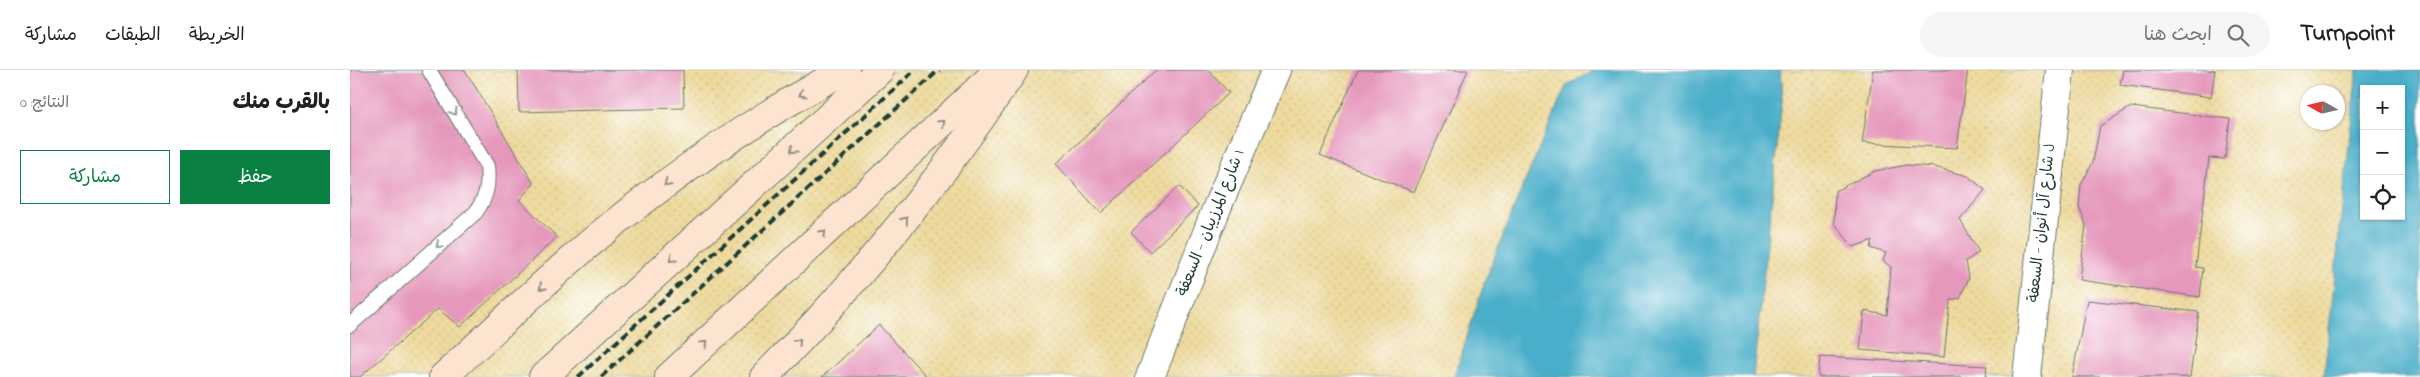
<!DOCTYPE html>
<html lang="ar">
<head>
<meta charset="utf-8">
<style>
	body { margin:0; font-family:"Indie Flower","Playpen Sans Arabic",sans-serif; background:#f6f6f6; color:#222; direction:rtl }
	.controls { position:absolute; right:15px; top:15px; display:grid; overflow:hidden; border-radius:0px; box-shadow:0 1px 4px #0004 }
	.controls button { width:45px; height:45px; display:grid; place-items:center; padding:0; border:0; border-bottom:1px solid #e0e0e0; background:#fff; color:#222; font:25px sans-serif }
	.compass { position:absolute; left:1950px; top:15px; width:45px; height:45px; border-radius:50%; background:#fff; box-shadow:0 1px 4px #0004; rotate:278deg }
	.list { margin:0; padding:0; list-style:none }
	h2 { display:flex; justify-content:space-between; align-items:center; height:65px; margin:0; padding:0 20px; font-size:21px }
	h2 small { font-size:16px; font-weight:400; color:#767676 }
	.actions { display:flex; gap:10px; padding:15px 20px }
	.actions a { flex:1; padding:11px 0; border:1px solid #0b8043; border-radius:0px; text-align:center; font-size:18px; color:#0b8043 }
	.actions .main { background:#0b8043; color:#fff }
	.icon { flex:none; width:28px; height:28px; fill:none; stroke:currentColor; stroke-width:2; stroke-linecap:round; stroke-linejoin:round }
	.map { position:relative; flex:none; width:2070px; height:307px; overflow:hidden; direction:ltr }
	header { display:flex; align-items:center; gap:30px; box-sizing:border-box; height:70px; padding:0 25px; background:#fff; border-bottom:1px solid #e0e0e0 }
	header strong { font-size:24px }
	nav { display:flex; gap:28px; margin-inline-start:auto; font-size:18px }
	.search { width:350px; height:45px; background:#f6f6f6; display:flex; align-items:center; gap:12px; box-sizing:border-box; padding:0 18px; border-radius:28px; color:#767676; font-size:19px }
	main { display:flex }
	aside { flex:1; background:#fff }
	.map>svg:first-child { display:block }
	.sand { fill:url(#sand-dots); stroke:#868c69; fill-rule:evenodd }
	.water { fill:#4aaec9; stroke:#34767e; fill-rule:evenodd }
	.building { fill:#e597bc }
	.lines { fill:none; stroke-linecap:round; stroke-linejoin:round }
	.lane-casing { stroke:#697869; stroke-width:16 }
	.street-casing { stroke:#697869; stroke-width:30 }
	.secondary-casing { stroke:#697869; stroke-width:30 }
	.lane { stroke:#fff; stroke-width:14 }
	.street { stroke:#fff; stroke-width:28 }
	.secondary { stroke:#fde4d1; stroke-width:28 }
	.rail { stroke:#1f3d34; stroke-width:4; stroke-dasharray:8 4; stroke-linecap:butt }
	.oneway { stroke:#8e9082 }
	.oneway2 { stroke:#8f9e9a }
	.labels { text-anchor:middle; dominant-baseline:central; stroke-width:4; stroke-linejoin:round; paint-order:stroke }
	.street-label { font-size:16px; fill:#1f3d34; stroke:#fff }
</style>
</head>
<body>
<header>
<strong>Turnpoint</strong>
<div class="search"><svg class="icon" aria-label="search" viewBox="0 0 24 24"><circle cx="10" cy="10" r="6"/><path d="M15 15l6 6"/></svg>ابحث هنا</div>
<nav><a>الخريطة</a><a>الطبقات</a><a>مشاركة</a></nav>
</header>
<main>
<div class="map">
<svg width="2070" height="307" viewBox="0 0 2070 307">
	<defs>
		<pattern id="sand-dots" width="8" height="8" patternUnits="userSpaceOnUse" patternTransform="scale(1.25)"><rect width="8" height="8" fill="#eeda9e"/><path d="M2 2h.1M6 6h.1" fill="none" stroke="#ccbc89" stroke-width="1.8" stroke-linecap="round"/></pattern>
	</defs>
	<rect width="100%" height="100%" fill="#fff"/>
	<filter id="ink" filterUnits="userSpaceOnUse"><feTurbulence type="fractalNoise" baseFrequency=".02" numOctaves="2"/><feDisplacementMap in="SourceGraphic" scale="10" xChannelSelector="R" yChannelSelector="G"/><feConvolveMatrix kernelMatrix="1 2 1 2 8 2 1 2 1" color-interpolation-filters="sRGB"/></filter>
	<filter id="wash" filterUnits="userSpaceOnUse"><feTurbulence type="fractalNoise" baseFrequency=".0096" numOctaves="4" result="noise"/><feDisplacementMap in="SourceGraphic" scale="20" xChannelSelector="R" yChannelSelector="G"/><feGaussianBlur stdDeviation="1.12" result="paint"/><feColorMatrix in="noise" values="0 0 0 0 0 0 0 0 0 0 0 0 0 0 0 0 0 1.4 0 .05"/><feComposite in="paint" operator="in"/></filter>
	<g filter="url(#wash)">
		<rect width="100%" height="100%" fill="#f2e5cb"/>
		<g class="sand">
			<path d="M0 0H1244L1216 16 1168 128 1135 211 1104 307H0Z"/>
			<path d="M1430 0H2007L1974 307H1403L1432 31ZM1958 22H1988V52H1958Z"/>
		</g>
		<g class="water">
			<path d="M1244 0H1430L1432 31 1403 307H1104L1135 211 1168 128 1216 16Z"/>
			<path d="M2007 0H2070V307H1974ZM2014 19H2051V146H2014Z"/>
		</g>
		<g id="blocks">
			<g class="building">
				<path d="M0 0H115L184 114 169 130 207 167 110 257 88 239 10 307H0Z"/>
				<path d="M168 0H333L334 38 169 42Z"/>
				<path d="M806 0H858L879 23 751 143 706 94Z"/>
				<path d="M1008 0H1118L1064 122 970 85Z"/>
				<path d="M1523 0H1618L1607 78 1512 73Z"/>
				<path d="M1773 0H1865L1861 27 1770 15Z"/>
				<path d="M1781 37 1880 49 1875 89 1859 88 1846 197 1853 198 1850 227 1729 210 1736 155 1729 137 1731 115 1743 92 1750 56Z"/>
				<path d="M1557 95 1584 97 1618 106 1635 120 1610 150 1629 182 1616 191 1619 208 1610 228 1600 230 1594 287 1510 280 1514 241 1537 245 1541 197 1533 191 1536 183 1521 178 1523 170 1503 177 1484 153 1485 121 1525 101Z"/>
				<path d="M829 116 848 136 800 182 781 162Z"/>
				<path d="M1737 230 1849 242 1840 307H1722Z"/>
				<path d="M529 255 577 307H472Z"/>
				<path d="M1470 287 1637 296 1636 307H1468Z"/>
			</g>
		</g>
	</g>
	<g filter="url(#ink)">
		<use href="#blocks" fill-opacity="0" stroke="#697869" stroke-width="1"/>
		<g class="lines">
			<defs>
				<path id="lane" d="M0 255 126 142C137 126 139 115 137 96L79 0"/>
				<g id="street">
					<path d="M800 307 868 135 926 0"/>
					<path d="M1677 307 1710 0"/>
				</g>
				<g id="secondary">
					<path d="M93 307C160 246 225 181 298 127 360 80 426 37 495 0"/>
					<path d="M193 307 530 0"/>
					<path d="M319 307 649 0"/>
					<path d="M414 307C507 213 591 110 664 0"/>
				</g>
			</defs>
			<use href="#lane" class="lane-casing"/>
			<use href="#street" class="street-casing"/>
			<use href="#secondary" class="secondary-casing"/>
			<use href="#lane" class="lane"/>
			<use href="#street" class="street"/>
			<use href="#secondary" class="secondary"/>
			<g class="rail">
				<path d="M228 307 565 0"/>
				<path d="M251 307 589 0"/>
			</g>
		</g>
		<defs><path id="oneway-chevron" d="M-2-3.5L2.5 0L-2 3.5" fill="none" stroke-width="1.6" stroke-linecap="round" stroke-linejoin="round" transform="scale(1.25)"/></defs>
		<g class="oneway">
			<use href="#oneway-chevron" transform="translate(452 24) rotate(150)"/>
			<use href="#oneway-chevron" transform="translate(592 53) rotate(-43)"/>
			<use href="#oneway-chevron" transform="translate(443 80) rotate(138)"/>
			<use href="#oneway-chevron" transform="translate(317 113) rotate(145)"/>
			<use href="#oneway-chevron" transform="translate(555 150) rotate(-52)"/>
			<use href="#oneway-chevron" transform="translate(473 163) rotate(-43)"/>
			<use href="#oneway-chevron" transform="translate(322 189) rotate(138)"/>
			<use href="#oneway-chevron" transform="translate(192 217) rotate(138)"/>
			<use href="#oneway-chevron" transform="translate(448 272) rotate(-47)"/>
			<use href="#oneway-chevron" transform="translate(354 274) rotate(-43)"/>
		</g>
		<g class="oneway2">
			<use href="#oneway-chevron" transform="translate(104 42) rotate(59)"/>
			<use href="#oneway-chevron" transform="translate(89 175) rotate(138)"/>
		</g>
	</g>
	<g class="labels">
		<g class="street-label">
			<text transform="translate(861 153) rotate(-68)">شارع المرزيبان - السعفة I</text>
			<text transform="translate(1692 153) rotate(-84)">شارع آل أنوان - السعفة J</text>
		</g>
	</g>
</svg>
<div class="controls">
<button>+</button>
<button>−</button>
<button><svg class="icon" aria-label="locate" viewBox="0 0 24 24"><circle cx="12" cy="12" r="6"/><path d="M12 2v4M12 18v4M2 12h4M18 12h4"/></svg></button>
</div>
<svg class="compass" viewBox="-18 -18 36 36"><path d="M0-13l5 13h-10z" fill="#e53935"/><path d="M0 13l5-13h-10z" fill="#767676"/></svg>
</div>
<aside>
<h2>بالقرب منك<small>النتائج: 0</small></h2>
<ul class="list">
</ul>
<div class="actions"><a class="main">حفظ</a><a>مشاركة</a></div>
</aside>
</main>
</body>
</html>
